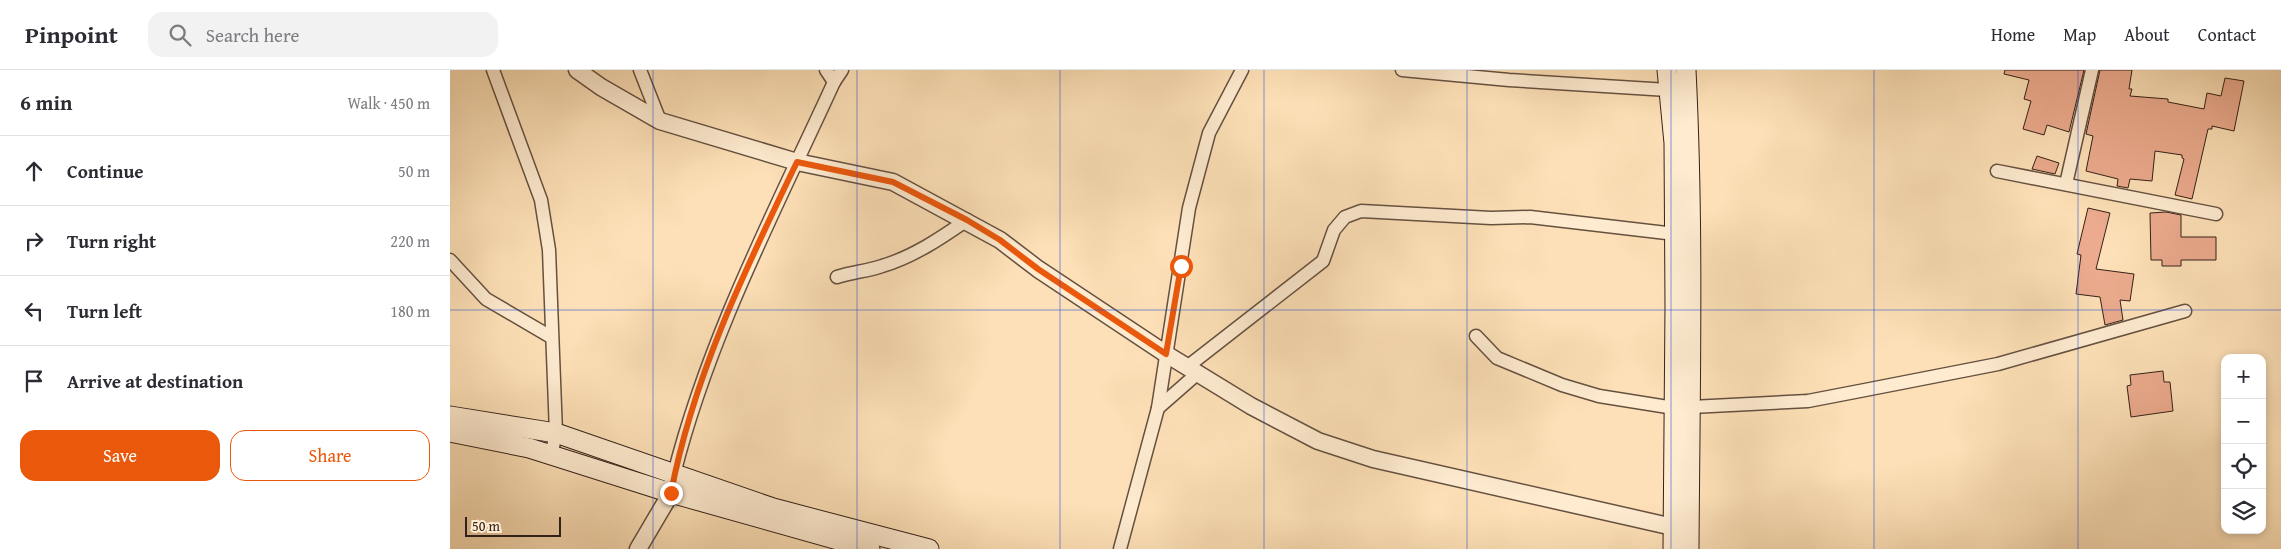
<!DOCTYPE html>
<html lang="en">
<head>
<meta charset="utf-8">
<style>
	body { margin:0; font-family:"Gentium Book Plus",serif; background:#f2f2f3; color:#2b2b33 }
	.controls { position:absolute; right:15px; bottom:15px; display:grid; overflow:hidden; border-radius:10px; box-shadow:0 2px 8px #0003 }
	.controls button { width:45px; height:45px; display:grid; place-items:center; padding:0; border:0; border-bottom:1px solid #e1e1e2; background:#fff; color:#2b2b33; font:25px sans-serif }
	.scale { position:absolute; left:15px; bottom:12px; width:96px; box-sizing:border-box; padding-left:5px; border:2px solid #342118; border-top:0; font-size:14px; line-height:18px; white-space:nowrap; color:#342118; -webkit-text-stroke:4px #feebd0; paint-order:stroke }
	.stop { position:absolute; width:15px; height:15px; margin:-11px; border:4px solid #ea580c; border-radius:50%; background:#fff }
	.stop.end { background:#ea580c; border-color:#fff; box-shadow:0 1px 5px #0008 }
	.list { margin:0; padding:0; list-style:none }
	h2 { display:flex; justify-content:space-between; align-items:center; height:65px; margin:0; padding:0 20px; font-size:21px }
	h2 small { font-size:16px; font-weight:400; color:#7c7c81 }
	.list li { display:grid; grid-template-columns:32px 1fr auto; gap:15px; align-items:center; box-sizing:border-box; height:70px; padding:0 20px; border-top:1px solid #e1e1e2 }
	.list b { display:block; font-size:19px; white-space:nowrap }
	.list em { font-size:16px; font-style:normal; color:#7c7c81 }
	.actions { display:flex; gap:10px; padding:15px 20px }
	.actions a { flex:1; padding:11px 0; border:1px solid #ea580c; border-radius:15px; text-align:center; font-size:18px; color:#ea580c }
	.actions .main { background:#ea580c; color:#fff }
	.icon { flex:none; width:28px; height:28px; fill:none; stroke:currentColor; stroke-width:2; stroke-linecap:round; stroke-linejoin:round }
	.map { position:relative; flex:none; width:1831px; height:479px; overflow:hidden }
	header { display:flex; align-items:center; gap:30px; box-sizing:border-box; height:70px; padding:0 25px; background:#fff; border-bottom:1px solid #e1e1e2 }
	header strong { font-size:24px }
	nav { display:flex; gap:28px; margin-inline-start:auto; font-size:18px }
	.search { width:350px; height:45px; background:#f2f2f3; display:flex; align-items:center; gap:12px; box-sizing:border-box; padding:0 18px; border-radius:15px; color:#7c7c81; font-size:19px }
	main { display:flex }
	aside { flex:1; background:#fff }
	.map>svg:first-child { display:block }
	.building { fill:#ecab8e; stroke:#342118 }
	.lines { fill:none; stroke-linecap:round; stroke-linejoin:round }
	.minor-casing { stroke:#665140; stroke-width:15 }
	.tertiary-casing { stroke:#665140; stroke-width:19 }
	.secondary-casing { stroke:#342118; stroke-width:21 }
	.minor { stroke:#feebd0; stroke-width:12 }
	.tertiary { stroke:#feebd0; stroke-width:16 }
	.secondary { stroke:#feebd0; stroke-width:19 }
	.route { stroke:#ea580c; stroke-width:6 }
	.grid { fill:none; stroke:#1d4ed8; stroke-width:1; stroke-opacity:0.55 }
</style>
</head>
<body>
<header>
<strong>Pinpoint</strong>
<div class="search"><svg class="icon" aria-label="search" viewBox="0 0 24 24"><circle cx="10" cy="10" r="6"/><path d="M15 15l6 6"/></svg>Search here</div>
<nav><a>Home</a><a>Map</a><a>About</a><a>Contact</a></nav>
</header>
<main>
<aside>
<h2>6 min<small>Walk · 450 m</small></h2>
<ul class="list">
<li><svg class="icon" aria-label="ahead" viewBox="0 0 24 24"><path d="M12 20V5M6 11l6-6 6 6"/></svg><div><b>Continue</b></div><em>50 m</em></li>
<li><svg class="icon" aria-label="right" viewBox="0 0 24 24"><path d="M7 20v-9h11M14 6l5 5-5 5"/></svg><div><b>Turn right</b></div><em>220 m</em></li>
<li><svg class="icon" aria-label="left" viewBox="0 0 24 24"><path d="M17 20v-9H6M10 6l-5 5 5 5"/></svg><div><b>Turn left</b></div><em>180 m</em></li>
<li><svg class="icon" aria-label="arrive" viewBox="0 0 24 24"><path d="M6 21V4h12l-3 4 3 4H6"/></svg><div><b>Arrive at destination</b></div></li>
</ul>
<div class="actions"><a class="main">Save</a><a>Share</a></div>
</aside>
<div class="map">
<svg width="1831" height="479" viewBox="0 0 1831 479">
	<rect width="100%" height="100%" fill="#fde0b7"/>
	<filter id="stains"><feTurbulence type="fractalNoise" baseFrequency=".004" numOctaves="4"/><feColorMatrix values="0 0 0 0 .2 0 0 0 0 .09 0 0 0 0 .02 0 0 0 .5 -.17"/></filter>
	<radialGradient id="worn" r=".72"><stop offset=".6" stop-color="#630" stop-opacity="0"/><stop offset="1" stop-color="#630" stop-opacity=".3"/></radialGradient>
	<g class="building">
		<path d="M1555 0H1634L1619 62 1597 55 1594 65 1573 59 1581 31 1574 29 1579 10 1554 4Z"/>
		<path d="M1650 0H1682L1679 19H1682L1680 26 1718 29V32L1754 39 1757 23 1771 26 1775 8 1794 11 1784 61 1762 56V59H1758L1742 129 1725 125 1734 89 1732 88V85L1705 81 1702 111 1680 109 1678 118 1667 116 1668 109 1636 101 1643 66 1636 64Z"/>
		<path d="M1587 86 1609 93 1605 104 1582 99Z"/>
		<path d="M1638 138 1660 143 1646 199 1684 204 1680 231 1670 230 1673 250 1655 255 1650 227 1626 224 1631 185 1627 184Z"/>
		<path d="M1716 142 1731 145V167H1766V190H1731V196H1712V190H1701L1700 143Z"/>
		<path d="M1713 301 1714 312H1720L1723 341 1681 347 1677 316 1681 315 1680 305Z"/>
	</g>
	<g class="lines">
		<defs>
			<g id="minor">
				<path d="M43 0 91 130 99 180 106 363 101 386"/>
				<path d="M190 0 210 51"/>
				<path d="M376 0 384 12"/>
				<path d="M952 0 1059 10 1218 20"/>
				<path d="M1547 101 1766 144"/>
				<path d="M1616 114 1642 0"/>
				<path d="M0 190 36 229 101 267"/>
				<path d="M387 207C403 202 418 201 432 196 463 187 491 168 517 150"/>
				<path d="M1026 266 1047 288 1112 315 1149 326 1224 338"/>
				<path d="M737 297 873 191 884 160 895 147 911 141 1041 148 1080 147 1225 164"/>
				<path d="M1241 337 1358 331 1415 320 1548 294 1735 241"/>
				<path d="M708 338 748 303"/>
				<path d="M224 404C259 266 325 141 384 12L392 0"/>
				<path d="M670 479 708 338 739 138 759 63 792 0"/>
			</g>
			<g id="tertiary">
				<path d="M127 0 151 17 210 51 347 92 443 112 550 170 588 199 716 284 801 336 868 371 923 389 1223 457"/>
				<path d="M188 479 221 423 223 411"/>
			</g>
			<g id="secondary">
				<path d="M1217 0 1224 73 1225 236 1223 479"/>
				<path d="M1236 0C1244 160 1240 319 1239 479"/>
				<path d="M0 346 106 363 323 438 479 479"/>
				<path d="M0 362 79 378 221 423 420 479"/>
			</g>
		</defs>
		<use href="#minor" class="minor-casing"/>
		<use href="#tertiary" class="tertiary-casing"/>
		<use href="#secondary" class="secondary-casing"/>
		<use href="#minor" class="minor"/>
		<use href="#tertiary" class="tertiary"/>
		<use href="#secondary" class="secondary"/>
	</g>
	<g class="lines">
		<path class="route" d="M221 423C243 306 296 198 347 92L443 112 517 150 550 170 588 199 716 284 731 196"/>
	</g>
	<path class="grid" d="M203 0V479M407 0V479M610 0V479M814 0V479M1017 0V479M1221 0V479M1424 0V479M1628 0V479M0 240H1831"/>
	<rect width="100%" height="100%" filter="url(#stains)"/>
	<rect width="100%" height="100%" fill="url(#worn)"/>
</svg>
<div class="controls">
<button>+</button>
<button>−</button>
<button><svg class="icon" aria-label="locate" viewBox="0 0 24 24"><circle cx="12" cy="12" r="6"/><path d="M12 2v4M12 18v4M2 12h4M18 12h4"/></svg></button>
<button><svg class="icon" aria-label="layers" viewBox="0 0 24 24"><path d="M12 4l9 5-9 5-9-5zM3 14l9 5 9-5"/></svg></button>
</div>
<div class="scale">50 m</div>
<div class="stop" style="left:731px;top:196px"></div>
<div class="stop end" style="left:221px;top:423px"></div>
</div>
</main>
</body>
</html>
